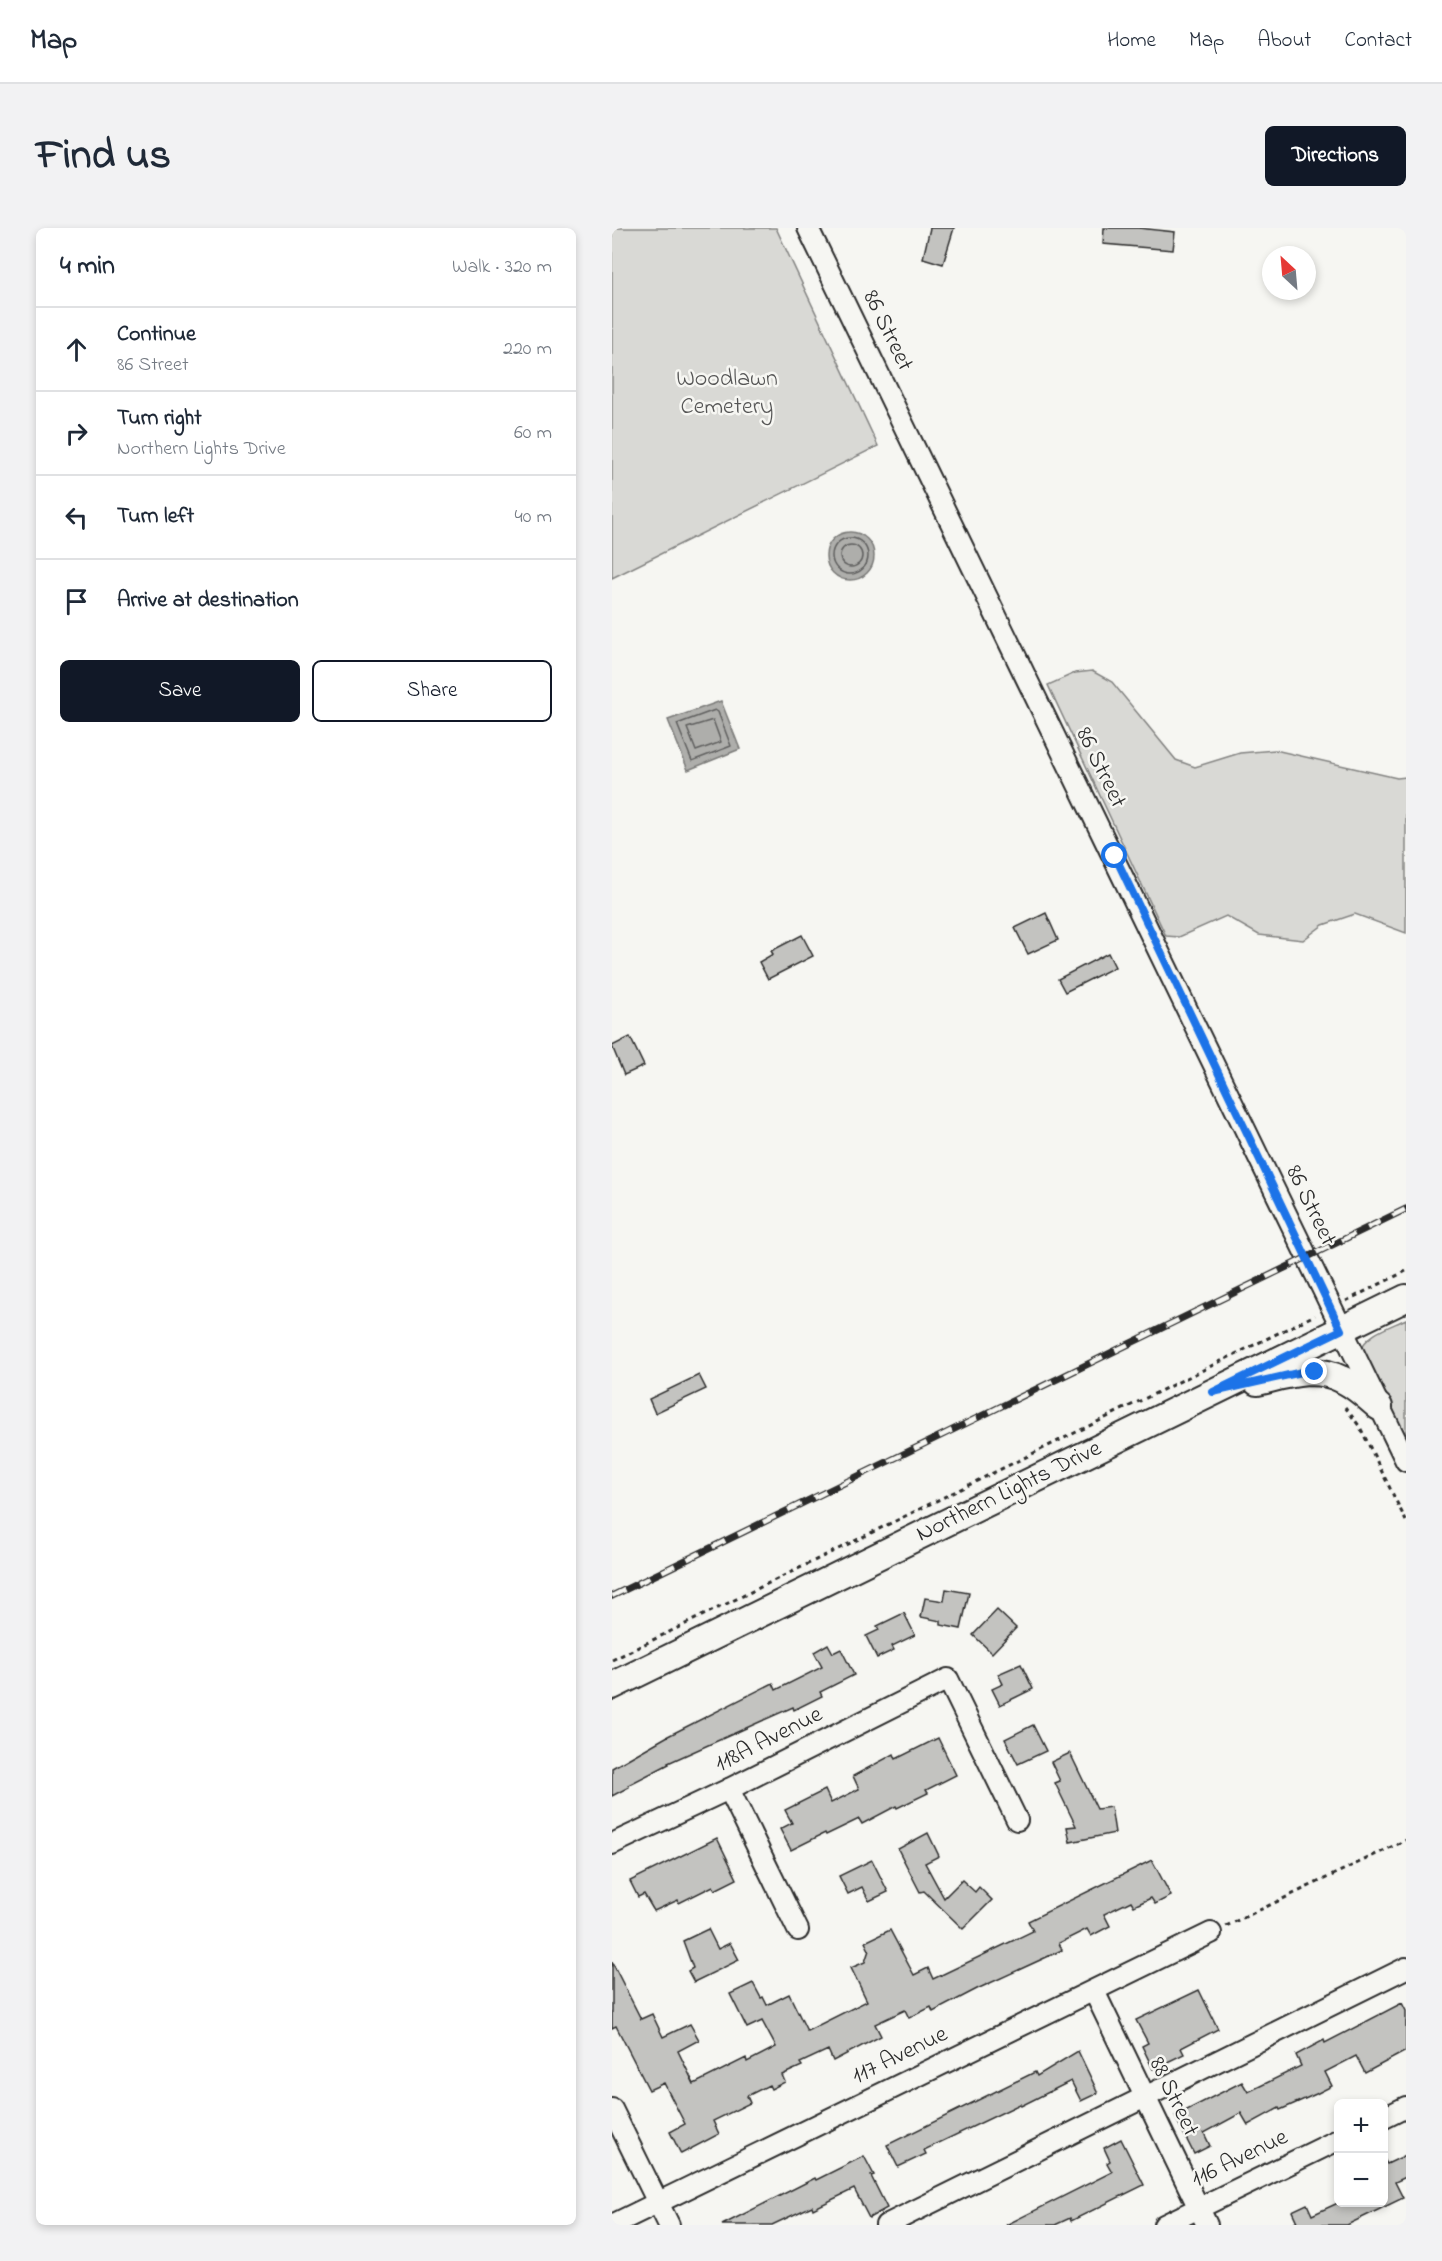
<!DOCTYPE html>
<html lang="en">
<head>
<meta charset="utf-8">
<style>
	body { margin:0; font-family:"Indie Flower",sans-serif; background:#f2f2f3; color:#1f2937 }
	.controls { position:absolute; right:18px; bottom:18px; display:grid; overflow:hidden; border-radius:9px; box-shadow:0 3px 9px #0003 }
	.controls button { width:54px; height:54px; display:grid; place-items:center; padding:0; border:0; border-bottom:2px solid #e0e1e3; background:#fff; color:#1f2937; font:30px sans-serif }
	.compass { position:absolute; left:650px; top:18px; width:54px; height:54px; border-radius:50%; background:#fff; box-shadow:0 3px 9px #0003; rotate:334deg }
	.stop { position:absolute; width:18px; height:18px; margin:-14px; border:4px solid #1a73e8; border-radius:50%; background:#fff }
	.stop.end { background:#1a73e8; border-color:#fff; box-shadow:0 2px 6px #0008 }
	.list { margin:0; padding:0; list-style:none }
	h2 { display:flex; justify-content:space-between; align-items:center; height:78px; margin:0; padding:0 24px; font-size:26px }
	h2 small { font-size:20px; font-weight:400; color:#747a83 }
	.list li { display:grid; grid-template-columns:39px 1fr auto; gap:18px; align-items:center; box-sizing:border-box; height:84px; padding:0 24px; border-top:2px solid #e0e1e3 }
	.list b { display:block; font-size:22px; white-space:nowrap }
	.list p { margin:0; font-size:20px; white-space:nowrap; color:#747a83 }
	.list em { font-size:20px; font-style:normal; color:#747a83 }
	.actions { display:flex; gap:12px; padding:18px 24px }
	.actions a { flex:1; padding:14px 0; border:2px solid #111827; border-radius:9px; text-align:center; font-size:21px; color:#111827 }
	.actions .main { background:#111827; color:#fff }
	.icon { flex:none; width:33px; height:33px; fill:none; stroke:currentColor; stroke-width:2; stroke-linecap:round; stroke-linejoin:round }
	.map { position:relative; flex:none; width:794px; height:1997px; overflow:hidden; border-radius:9px }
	header { display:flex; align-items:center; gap:36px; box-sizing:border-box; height:84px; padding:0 30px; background:#fff; border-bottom:2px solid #e0e1e3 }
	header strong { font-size:28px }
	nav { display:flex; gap:33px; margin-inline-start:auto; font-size:21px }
	.intro { display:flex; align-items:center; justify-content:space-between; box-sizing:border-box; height:144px; padding:0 36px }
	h1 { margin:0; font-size:42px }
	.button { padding:15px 27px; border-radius:9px; background:#111827; color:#fff; font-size:21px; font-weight:700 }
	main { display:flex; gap:36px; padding:0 36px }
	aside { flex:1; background:#fff; border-radius:9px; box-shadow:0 3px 9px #0003 }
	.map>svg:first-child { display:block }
	.green { fill:#d9d9d5; stroke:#828280; stroke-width:1.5 }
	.water { fill:#aeaeab; stroke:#7a7a78; stroke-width:1.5 }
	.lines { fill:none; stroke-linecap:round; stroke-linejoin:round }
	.shore { stroke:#5f5f5e; stroke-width:1.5 }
	.building { fill:#c3c3c0; stroke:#2b2b2b; stroke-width:1.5 }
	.minor-casing { stroke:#2b2b2b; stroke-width:24 }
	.major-casing { stroke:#2b2b2b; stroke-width:30 }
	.path { stroke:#2b2b2b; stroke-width:3; stroke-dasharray:4.5 4.5; stroke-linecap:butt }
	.minor { stroke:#f6f6f2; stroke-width:20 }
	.major { stroke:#f6f6f2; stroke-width:26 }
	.rail-casing { stroke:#2b2b2b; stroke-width:7 }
	.rail { stroke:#f6f6f2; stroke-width:4.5; stroke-dasharray:14; stroke-linecap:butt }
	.route { stroke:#1a73e8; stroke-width:8 }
	.labels { text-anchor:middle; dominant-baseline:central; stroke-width:5; stroke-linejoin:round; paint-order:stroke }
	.street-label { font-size:24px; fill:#2b2b2b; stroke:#f6f6f2 }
	.park-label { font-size:24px; fill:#565656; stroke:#f6f6f2 }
</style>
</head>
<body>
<header>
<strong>Map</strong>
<nav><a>Home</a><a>Map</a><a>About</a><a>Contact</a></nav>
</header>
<div class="intro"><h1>Find us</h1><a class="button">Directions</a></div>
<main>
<aside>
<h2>4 min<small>Walk · 320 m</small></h2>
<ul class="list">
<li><svg class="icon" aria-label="ahead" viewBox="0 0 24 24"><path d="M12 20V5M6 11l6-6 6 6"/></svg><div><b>Continue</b><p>86 Street</p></div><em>220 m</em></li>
<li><svg class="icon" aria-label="right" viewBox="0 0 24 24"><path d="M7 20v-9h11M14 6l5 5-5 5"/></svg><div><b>Turn right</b><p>Northern Lights Drive</p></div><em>60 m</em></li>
<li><svg class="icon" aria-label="left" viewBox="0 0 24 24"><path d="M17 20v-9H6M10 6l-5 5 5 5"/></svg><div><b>Turn left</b></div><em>40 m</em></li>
<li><svg class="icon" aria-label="arrive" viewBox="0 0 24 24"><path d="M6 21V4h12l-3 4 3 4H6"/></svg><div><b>Arrive at destination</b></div></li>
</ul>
<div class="actions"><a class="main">Save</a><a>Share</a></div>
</aside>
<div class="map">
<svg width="794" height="1997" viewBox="0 0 794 1997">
	<rect width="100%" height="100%" fill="#f6f6f2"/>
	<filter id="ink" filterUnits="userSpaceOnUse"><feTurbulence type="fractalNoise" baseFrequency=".0167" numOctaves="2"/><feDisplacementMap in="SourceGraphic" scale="12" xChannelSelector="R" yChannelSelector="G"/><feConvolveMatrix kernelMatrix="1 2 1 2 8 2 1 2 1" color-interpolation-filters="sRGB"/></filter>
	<g filter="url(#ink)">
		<g class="green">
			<path d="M0 0H164L266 218 0 350Z"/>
			<path d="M480 443 500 454 564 532 583 539 628 525 663 522 785 550 794 549V705L743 686 711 697 691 712 647 707 614 688 567 709 554 708 436 457 463 445Z"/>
			<path d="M794 1091V1222L748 1123C755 1105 778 1099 794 1091Z"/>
		</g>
		<g class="water">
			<circle cx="238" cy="328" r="24"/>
			<path d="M109 473 128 521 76 542 56 492Z"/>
		</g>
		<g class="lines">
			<g class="shore">
				<circle cx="238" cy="328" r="18"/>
				<circle cx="239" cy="328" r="11"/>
				<path d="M103 482 106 484 119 518 80 533 65 496Z"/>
				<path d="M101 492 109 514 84 523 75 500Z"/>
			</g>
		</g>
		<g class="building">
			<path d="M318 0H342L331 36 311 30Z"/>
			<path d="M492 0H526L563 4 561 22 491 16Z"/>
			<path d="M434 685 446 712 416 726 403 700Z"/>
			<path d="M190 707 201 728 156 751 147 734 161 726 159 723Z"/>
			<path d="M496 725 503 739 453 764 446 751Z"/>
			<path d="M18 809 32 838 12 847 0 818Z"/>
			<path d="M87 1147 94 1161 43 1185 37 1171Z"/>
			<path d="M334 1361 357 1365 349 1401 329 1397V1393L309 1389 313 1370 332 1373Z"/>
			<path d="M385 1382 404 1400 380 1425 361 1407Z"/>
			<path d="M292 1385 303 1407 280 1418 282 1422 265 1430 254 1408 267 1402 265 1398Z"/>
			<path d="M216 1416 221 1425 229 1421 242 1447 208 1464 210 1468 182 1482 181 1479 56 1535 57 1536 16 1557 17 1559 0 1568V1540L56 1508 161 1455 164 1462 210 1439 202 1424Z"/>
			<path d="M409 1436 421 1461 388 1477 380 1461 391 1456 386 1446Z"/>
			<path d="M421 1497 434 1523 406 1536 393 1511Z"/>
			<path d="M326 1510 344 1547 314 1562 316 1565 285 1580 284 1578 250 1596 247 1591 214 1607 213 1605 179 1622 168 1601 180 1595 173 1582 213 1562 219 1575 247 1561 241 1548 282 1526 284 1531Z"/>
			<path d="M458 1525 485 1581 499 1579 503 1605 458 1614 455 1599 464 1598 443 1555 448 1553 439 1534Z"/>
			<path d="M316 1605 327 1628 313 1635 332 1670 350 1652 363 1664 367 1659 380 1672 351 1701 312 1663 308 1664 286 1621Z"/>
			<path d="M105 1610 125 1651 103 1662 101 1658 67 1675 66 1672 42 1683 32 1666 26 1669 18 1653Z"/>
			<path d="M260 1632 276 1664 257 1673 250 1659 236 1666 227 1648Z"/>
			<path d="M540 1632 559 1668 543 1676 539 1670 522 1678 519 1673 492 1686 498 1698 479 1708 475 1701 447 1715 450 1722 365 1761 321 1784 319 1779 297 1790 293 1782 263 1796 269 1808 221 1833 216 1822 188 1835 190 1838 170 1847 173 1854 159 1861 157 1857 135 1868 138 1875 101 1893 107 1906 69 1926 58 1904 73 1896 59 1869 52 1855 37 1862 4 1798 0 1800V1734L29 1791 40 1786 51 1809 78 1796 87 1812 66 1823 82 1856 134 1830 135 1834 164 1819 150 1793 135 1800 118 1766 141 1755 149 1770 151 1769 155 1777 177 1766 195 1803 255 1773 239 1740 253 1734 257 1722 253 1714 278 1702 302 1747 316 1740 321 1751 421 1703 416 1693Z"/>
			<path d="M96 1701 106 1721 118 1715 127 1732 82 1754 76 1743 81 1740 71 1713Z"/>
			<path d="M587 1762 606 1801 569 1820 572 1826 541 1841 530 1818 536 1815 524 1792Z"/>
			<path d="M790 1775 794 1783V1823L753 1845 744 1828 713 1844 720 1858 704 1866 668 1882 667 1880 636 1897 629 1885 592 1905 598 1918 582 1926 563 1888 630 1854 636 1864 689 1838 684 1827 712 1812 713 1815Z"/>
			<path d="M466 1823 486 1865 469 1873 459 1853 409 1878 408 1876 312 1922 314 1926 286 1939 275 1917 423 1844 425 1848Z"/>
			<path d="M509 1911 532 1957 459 1993 458 1990 443 1997H394L500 1944 495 1935 498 1933 492 1920Z"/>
			<path d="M794 1927V1949L783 1954 791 1970 735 1997H679L685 1994 680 1983 695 1976 700 1987 728 1974H771V1929L775 1936Z"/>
			<path d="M252 1928 262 1947 259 1948 275 1980 257 1990 242 1961 201 1981 200 1978 160 1997H110L203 1950 204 1952Z"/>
		</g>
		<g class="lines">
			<defs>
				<g id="minor">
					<path d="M196 0C396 411 594 822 794 1233"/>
					<path d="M117 1561 186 1702"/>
					<path d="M0 1616 117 1561 336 1451 405 1592"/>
					<path d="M482 1763 595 1997"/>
					<path d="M0 1881 57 1997"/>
					<path d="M772 1890 794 1879"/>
					<path d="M0 1997 599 1705"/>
					<path d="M274 1997 794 1740"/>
					<path d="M552 1997 726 1912"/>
				</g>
				<g id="major">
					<path d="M645 1154C672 1148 702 1137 729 1151 743 1157 755 1169 767 1179"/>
					<path d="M0 1458 794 1070"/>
				</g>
			</defs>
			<use href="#minor" class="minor-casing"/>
			<use href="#major" class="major-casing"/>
			<g class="path">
				<path d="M734 1073 794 1043"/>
				<path d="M733 1179 748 1199 794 1293"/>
				<path d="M0 1432 703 1087"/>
				<path d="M614 1698 794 1612"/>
			</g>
			<use href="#minor" class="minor"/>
			<use href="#major" class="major"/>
			<defs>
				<path id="rail" d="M0 1368 794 981"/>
			</defs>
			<use href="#rail" class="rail-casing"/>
			<use href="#rail" class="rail"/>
		</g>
	</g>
	<g class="lines" filter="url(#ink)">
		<path class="route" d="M503 628 729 1102 601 1164 690 1144H703"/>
	</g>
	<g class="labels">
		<g class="street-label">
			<text transform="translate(275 103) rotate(64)">86 Street</text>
			<text transform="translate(488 540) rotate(64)">86 Street</text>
			<text transform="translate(698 978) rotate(64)">86 Street</text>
			<text transform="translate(397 1264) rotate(-26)">Northern Lights Drive</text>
			<text transform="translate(157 1512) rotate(-27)">118A Avenue</text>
			<text transform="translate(288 1828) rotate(-26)">117 Avenue</text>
			<text transform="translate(561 1869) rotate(64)">88 Street</text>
			<text transform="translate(628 1931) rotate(-26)">116 Avenue</text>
		</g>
		<g class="park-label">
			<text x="115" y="151">Woodlawn<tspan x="115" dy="28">Cemetery</tspan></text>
		</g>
	</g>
</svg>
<div class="controls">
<button>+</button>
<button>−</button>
</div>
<svg class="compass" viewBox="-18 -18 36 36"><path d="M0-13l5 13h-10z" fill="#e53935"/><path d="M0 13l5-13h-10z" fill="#747a83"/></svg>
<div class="stop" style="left:503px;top:628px"></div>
<div class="stop end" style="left:703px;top:1144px"></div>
</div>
</main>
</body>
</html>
